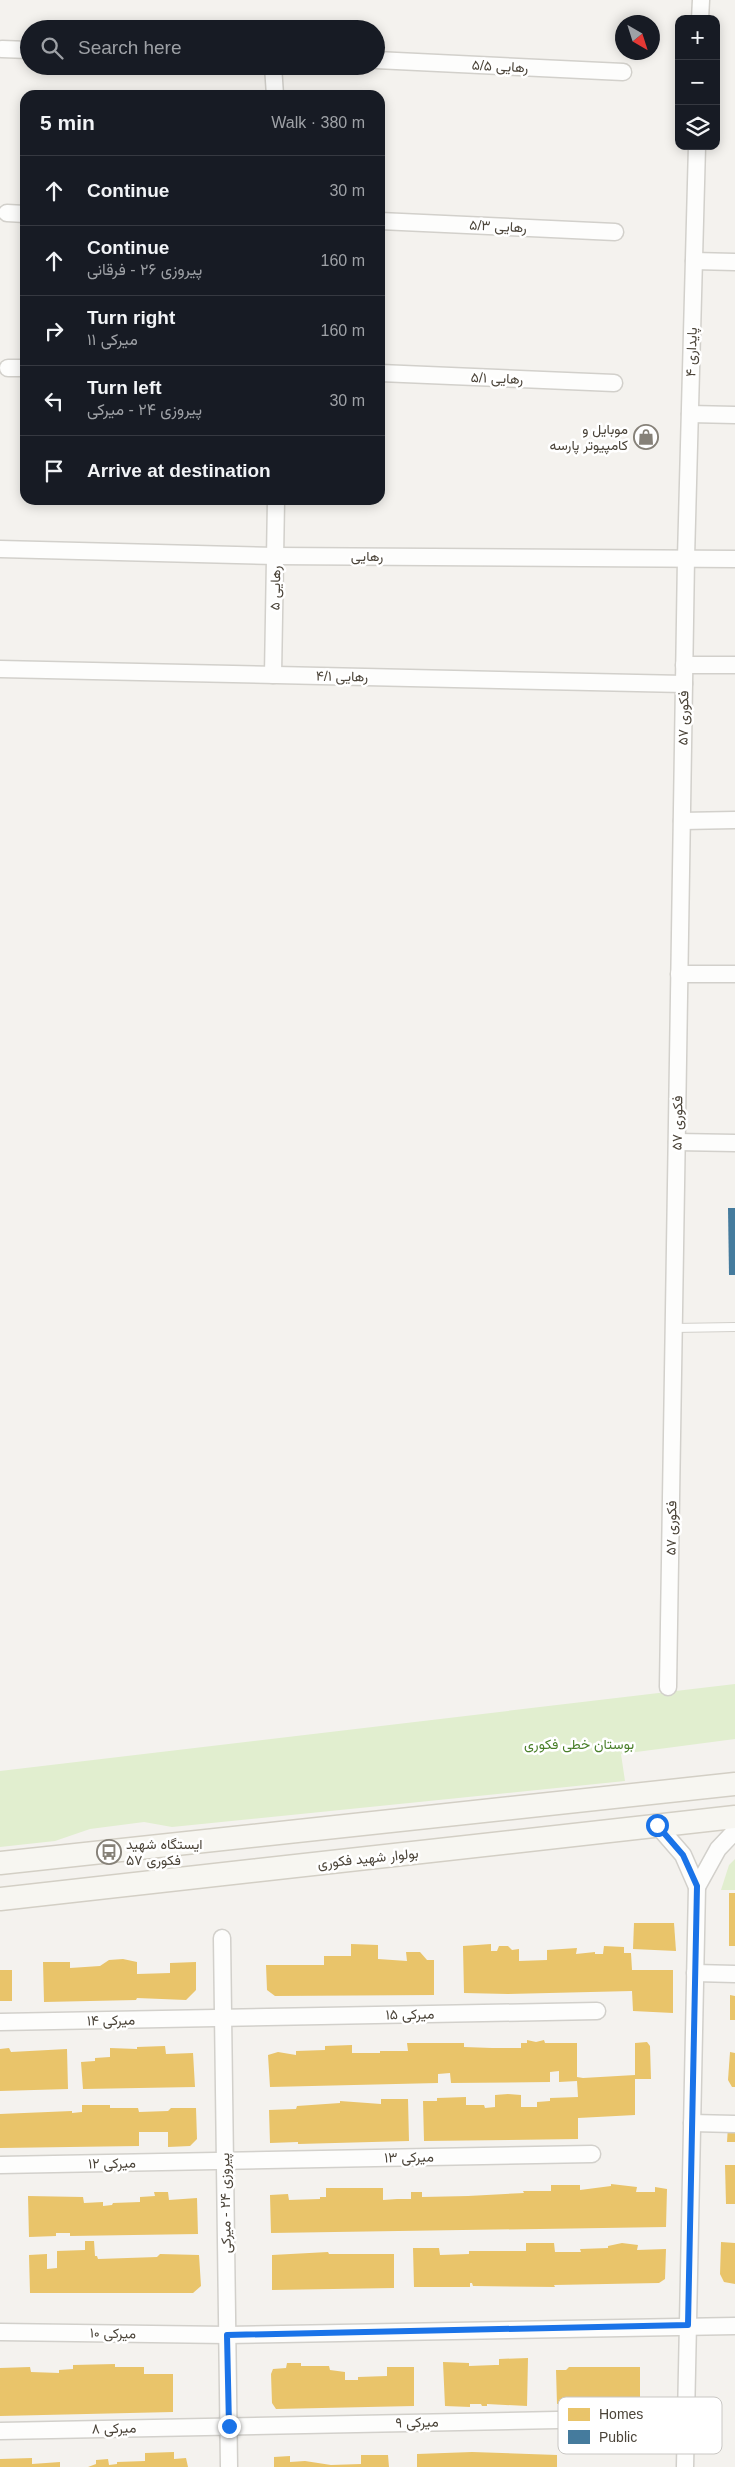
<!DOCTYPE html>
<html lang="en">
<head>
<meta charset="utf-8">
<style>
	body { margin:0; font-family:Helvetica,Vazirmatn,sans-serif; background:#242831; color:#f1f3f6 }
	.controls { position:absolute; right:15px; top:15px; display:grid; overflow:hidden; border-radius:10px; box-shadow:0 2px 12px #0003 }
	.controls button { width:45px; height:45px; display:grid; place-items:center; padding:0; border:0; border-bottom:1px solid #363941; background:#171b24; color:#f1f3f6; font:25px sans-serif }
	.compass { position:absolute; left:615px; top:15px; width:45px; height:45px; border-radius:50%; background:#171b24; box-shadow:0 2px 12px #0003; rotate:141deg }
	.stop { position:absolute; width:15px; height:15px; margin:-11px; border:4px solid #1a73e8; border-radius:50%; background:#fff }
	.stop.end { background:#1a73e8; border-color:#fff; box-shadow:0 1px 5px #0008 }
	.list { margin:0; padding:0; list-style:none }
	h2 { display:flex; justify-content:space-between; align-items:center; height:65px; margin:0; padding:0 20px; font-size:21px }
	h2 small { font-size:16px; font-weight:400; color:#9ea1a6 }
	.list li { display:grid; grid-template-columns:32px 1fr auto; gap:15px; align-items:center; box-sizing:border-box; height:70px; padding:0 20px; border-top:1px solid #363941 }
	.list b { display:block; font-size:19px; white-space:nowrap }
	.list p { margin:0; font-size:16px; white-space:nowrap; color:#9ea1a6 }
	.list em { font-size:16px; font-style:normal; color:#9ea1a6 }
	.icon { flex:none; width:28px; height:28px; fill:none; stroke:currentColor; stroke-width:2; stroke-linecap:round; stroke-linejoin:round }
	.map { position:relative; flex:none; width:735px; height:2467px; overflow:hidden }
	.search { position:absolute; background:#171b24; box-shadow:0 2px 12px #0003; left:20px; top:20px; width:365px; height:55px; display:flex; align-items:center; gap:12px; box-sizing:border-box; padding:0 18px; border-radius:28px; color:#9ea1a6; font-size:19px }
	.panel { position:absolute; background:#171b24; box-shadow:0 2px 12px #0003; left:20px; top:90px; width:365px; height:415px; border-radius:15px }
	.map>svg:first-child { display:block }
	.green { fill:#e1eecf }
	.homes { fill:#e9c46a }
	.public { fill:#457b9d }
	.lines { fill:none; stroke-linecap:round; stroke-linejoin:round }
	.lane-casing { stroke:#d2d0cb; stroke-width:10 }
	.street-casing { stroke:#d2d0cb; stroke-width:19 }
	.secondary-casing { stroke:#d3cfc5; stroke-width:25 }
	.lane { stroke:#fdfdfc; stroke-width:8 }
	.street { stroke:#fdfdfc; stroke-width:16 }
	.secondary { stroke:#f7f6f1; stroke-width:22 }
	.route { stroke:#1a73e8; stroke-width:6 }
	.labels { text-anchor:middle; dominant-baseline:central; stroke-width:5; stroke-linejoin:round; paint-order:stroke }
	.street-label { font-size:14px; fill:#4b4439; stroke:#fff }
	.poi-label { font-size:14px; fill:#4b4439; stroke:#fff; text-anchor:end }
	.park-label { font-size:14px; fill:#4a7f2a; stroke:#fff }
	.key { fill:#fff; stroke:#c9c7c4; stroke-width:1 }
	.key-label { font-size:14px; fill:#4b4439 }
</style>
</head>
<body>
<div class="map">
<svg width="735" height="2467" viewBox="0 0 735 2467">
	<rect width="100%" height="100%" fill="#f4f2ee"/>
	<g class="green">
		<path d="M735 1684V1739L621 1754 625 1781 172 1827 144 1822 90 1829 55 1841 0 1847V1771Z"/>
		<path d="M735 1859V1890H721L729 1865Z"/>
	</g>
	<g class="homes">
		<rect x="729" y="1893" width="6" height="53"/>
		<path d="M634 1923H674L676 1951 633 1949Z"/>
		<path d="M351 1944 378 1945V1959L407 1961 406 1952H420L427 1960H434V1995L275 1996 267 1990 266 1965H324V1956H351Z"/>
		<path d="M491 1944V1951H497L499 1946H508L512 1950 519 1949V1961L547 1960V1950L577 1948 576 1954 595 1952V1954H603L604 1946 624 1947V1953H631L632 1970H673V2013L633 2011 632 1991 508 1994 464 1993 463 1946Z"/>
		<path d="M123 1959 137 1962V1974L170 1973V1963L196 1962V1990L186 2000 137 1998 136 2000 44 2002 43 1962H70V1968L100 1966 109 1960Z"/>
		<rect x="0" y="1970" width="12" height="31"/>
		<path d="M730 1995 735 1996V2020H730Z"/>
		<path d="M527 2040 536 2042 544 2040 545 2043H577V2077L583 2078 635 2075V2043L647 2042 650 2046 651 2079H635V2115L578 2118V2139L424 2141 423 2101H437V2098L466 2097V2105H484L485 2108 495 2107V2095L508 2094 521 2095V2107H537V2102L550 2101V2098L578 2097 577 2081 559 2082V2071L550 2072V2082L451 2083 450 2073 438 2074V2083L270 2087 268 2055 278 2052 296 2055V2051L325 2050V2046L352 2045V2053H380V2051H408L407 2043H464V2047L492 2048H521V2043H527Z"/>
		<path d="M165 2046 166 2054 193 2053 195 2087 83 2089 81 2062 95 2061V2058L110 2057V2048L137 2049V2047Z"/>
		<path d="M9 2048 11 2052 67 2049 68 2089 0 2091V2049Z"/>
		<path d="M730 2052 735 2053V2087H732L728 2080Z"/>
		<path d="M381 2099H408L409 2141 298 2144V2142L270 2143 269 2110 296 2109 297 2106 340 2103V2101L381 2104Z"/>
		<path d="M82 2105H110V2108H138L139 2112 168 2111 171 2108H196L197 2139 190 2146 168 2147V2132H139V2146L0 2148V2114L72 2111V2113L82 2112Z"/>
		<path d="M728 2126H735V2142H727Z"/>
		<path d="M725 2165H735V2204H726Z"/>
		<path d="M611 2184 637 2187 636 2192H655V2187L667 2189 666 2227 271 2233 270 2195 288 2194 289 2200 320 2199V2197H326V2188H383V2200L397 2199H411V2192H422V2197L468 2196 524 2193 523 2191H551V2185H580V2190L611 2186Z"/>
		<path d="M154 2192H168L169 2200 197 2198 198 2234 70 2236V2233H56V2236L29 2237 28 2196 83 2197 84 2203 103 2202V2206L112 2205 113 2203 140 2202V2197L155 2196Z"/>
		<path d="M85 2241H94L95 2256H97L98 2259 157 2257 160 2254 199 2255 201 2286 193 2293H30L29 2255 47 2254V2269L57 2268V2251L85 2250Z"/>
		<path d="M721 2242 735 2243V2284L724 2282 720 2274Z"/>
		<path d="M526 2243H554L555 2252H581L580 2249 608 2248V2246L622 2243 638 2245 637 2250 666 2249 665 2279 659 2283 554 2285 555 2287 473 2286 472 2283H470V2287H414L413 2248H439L440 2255 469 2254V2251H526Z"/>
		<path d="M328 2252 329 2254H394V2288L272 2290V2255Z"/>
		<path d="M528 2358 527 2406 487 2404V2406H482L481 2404H470V2407L445 2406 443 2362 469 2363V2366L495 2365H499V2359Z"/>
		<path d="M287 2363H301V2366H329L330 2370 345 2372V2380H358V2377L387 2376V2367H414V2406L276 2409 272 2403 271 2374 273 2369 286 2368Z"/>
		<path d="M115 2364V2367H144V2374H173V2412L0 2416V2368L30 2367 31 2372 59 2373V2370L73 2369V2365Z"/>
		<path d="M569 2367H640V2402L557 2404 556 2370H566Z"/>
		<path d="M174 2452V2459L186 2458 188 2467H88L96 2464V2460L108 2459 109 2465 117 2464V2462L145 2461V2453Z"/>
		<path d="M472 2452 557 2455V2467H417V2454Z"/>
		<path d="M361 2455H388L389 2467H274V2457L290 2456V2462L305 2461 331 2465 361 2464Z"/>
		<path d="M32 2458V2464L60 2462V2467H0V2459Z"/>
	</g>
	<path class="public" d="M728 1208H735V1275H729Z"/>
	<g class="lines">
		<defs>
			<path id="lane" d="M674 1328 735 1327"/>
			<g id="street">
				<path d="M700 19 701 0"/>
				<path d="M2 49 29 50"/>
				<path d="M376 60 623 72"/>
				<path d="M273 66 275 95"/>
				<path d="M7 213 25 214"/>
				<path d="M380 221 615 232"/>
				<path d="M694 261 735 262"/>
				<path d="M8 368H25"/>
				<path d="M380 373 614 383"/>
				<path d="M690 414 735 415"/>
				<path d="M0 549 275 556 735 559"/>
				<path d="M684 665H735"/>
				<path d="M0 669 684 684"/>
				<path d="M273 675 276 500"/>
				<path d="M682 821 735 820"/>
				<path d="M679 974H735"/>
				<path d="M677 1142 735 1143"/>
				<path d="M668 1687 686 558 697 146"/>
				<path d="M657 1825 683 1855 697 1887 685 2467"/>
				<path d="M697 1887 718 1849 735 1831"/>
				<path d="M222 1938 229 2467"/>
				<path d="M695 1973 735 1974"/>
				<path d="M0 2022 597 2011"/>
				<path d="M692 2123 735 2124"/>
				<path d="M0 2165 592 2154"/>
				<path d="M0 2332 227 2335 735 2326"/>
				<path d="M0 2431 606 2419"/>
			</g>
			<g id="secondary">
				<path d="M0 1863 735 1784"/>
				<path d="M0 1899 735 1817"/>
			</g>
		</defs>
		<use href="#lane" class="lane-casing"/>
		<use href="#street" class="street-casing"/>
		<use href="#secondary" class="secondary-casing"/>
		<use href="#lane" class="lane"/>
		<use href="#street" class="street"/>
		<use href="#secondary" class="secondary"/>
	</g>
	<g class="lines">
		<path class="route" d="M229 2426 227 2335 688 2325 697 1886 683 1855 657 1825"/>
	</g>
	<defs>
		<symbol id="shop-ring" viewBox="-11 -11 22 22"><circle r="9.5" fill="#fff" stroke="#868178" stroke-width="1.5"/><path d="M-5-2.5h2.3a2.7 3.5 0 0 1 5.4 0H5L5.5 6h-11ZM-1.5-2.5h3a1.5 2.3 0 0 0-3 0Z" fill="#868178"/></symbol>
		<symbol id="bus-ring" viewBox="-11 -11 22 22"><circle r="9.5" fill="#fff" stroke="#868178" stroke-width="1.5"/><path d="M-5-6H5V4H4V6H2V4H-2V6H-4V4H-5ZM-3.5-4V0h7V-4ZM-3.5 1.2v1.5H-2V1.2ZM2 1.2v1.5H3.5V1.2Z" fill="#868178"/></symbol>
	</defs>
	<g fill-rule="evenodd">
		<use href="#shop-ring" x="632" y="423" width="28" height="28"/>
		<use href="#bus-ring" x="95" y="1838" width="28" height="28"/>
	</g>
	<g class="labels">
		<g class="street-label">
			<text transform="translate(500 66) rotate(3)">رهایی ۵/۵</text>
			<text transform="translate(498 226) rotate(3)">رهایی ۵/۳</text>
			<text transform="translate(691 352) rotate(-88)">پایداری ۴</text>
			<text transform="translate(497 378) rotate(2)">رهایی ۵/۱</text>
			<text x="367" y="556">رهایی</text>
			<text transform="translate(275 588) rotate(-89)">رهایی ۵</text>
			<text transform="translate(342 676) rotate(1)">رهایی ۴/۱</text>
			<text transform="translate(683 718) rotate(-89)">فکوری ۵۷</text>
			<text transform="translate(677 1123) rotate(-89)">فکوری ۵۷</text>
			<text transform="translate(671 1528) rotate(-89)">فکوری ۵۷</text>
			<text transform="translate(368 1858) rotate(-6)">بولوار شهید فکوری</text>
			<text transform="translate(410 2014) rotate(-1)">میرکی ۱۵</text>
			<text transform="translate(111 2020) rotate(-1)">میرکی ۱۴</text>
			<text transform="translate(409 2157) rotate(-1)">میرکی ۱۳</text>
			<text transform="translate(112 2163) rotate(-1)">میرکی ۱۲</text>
			<text transform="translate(225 2203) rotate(-91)">پیروزی ۲۴ - میرکی</text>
			<text transform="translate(113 2333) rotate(1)">میرکی ۱۰</text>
			<text transform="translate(417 2422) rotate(-1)">میرکی ۹</text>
			<text transform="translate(114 2428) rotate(-1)">میرکی ۸</text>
		</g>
		<g class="poi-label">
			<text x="628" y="429">موبایل و<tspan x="628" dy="16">کامپیوتر پارسه</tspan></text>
			<text x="126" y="1844" text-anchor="start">ایستگاه شهید<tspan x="126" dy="16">فکوری ۵۷</tspan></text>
		</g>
		<g class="park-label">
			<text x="579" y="1744">بوستان خطی فکوری</text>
		</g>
	</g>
	<rect x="558" y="2397" width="164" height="57" rx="8" class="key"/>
	<rect x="568" y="2408" width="22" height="13" fill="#e9c46a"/>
	<rect x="568" y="2430" width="22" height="14" fill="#457b9d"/>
	<g class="key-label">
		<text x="599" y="2419">Homes</text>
		<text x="599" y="2442">Public</text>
	</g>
</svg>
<div class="controls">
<button>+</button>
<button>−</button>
<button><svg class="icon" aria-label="layers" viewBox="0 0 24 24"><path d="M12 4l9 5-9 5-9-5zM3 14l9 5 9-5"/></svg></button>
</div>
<svg class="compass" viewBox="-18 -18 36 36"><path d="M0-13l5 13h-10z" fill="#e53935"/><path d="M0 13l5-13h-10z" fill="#9ea1a6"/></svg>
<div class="stop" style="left:657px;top:1825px"></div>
<div class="stop end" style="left:229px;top:2426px"></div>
<div class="search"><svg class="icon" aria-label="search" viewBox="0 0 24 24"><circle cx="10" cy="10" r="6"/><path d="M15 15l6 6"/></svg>Search here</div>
<section class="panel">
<h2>5 min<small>Walk · 380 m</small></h2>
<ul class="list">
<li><svg class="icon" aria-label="ahead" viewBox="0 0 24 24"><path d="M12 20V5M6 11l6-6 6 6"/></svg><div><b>Continue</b></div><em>30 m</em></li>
<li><svg class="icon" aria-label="ahead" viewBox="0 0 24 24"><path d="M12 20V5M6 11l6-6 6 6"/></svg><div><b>Continue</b><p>پیروزی ۲۶ - فرقانی</p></div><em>160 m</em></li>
<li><svg class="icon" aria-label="right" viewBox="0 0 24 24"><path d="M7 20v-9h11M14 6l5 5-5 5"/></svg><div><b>Turn right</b><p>میرکی ۱۱</p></div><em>160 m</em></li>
<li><svg class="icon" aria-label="left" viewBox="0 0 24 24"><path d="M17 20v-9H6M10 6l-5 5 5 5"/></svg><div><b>Turn left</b><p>پیروزی ۲۴ - میرکی</p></div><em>30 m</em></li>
<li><svg class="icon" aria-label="arrive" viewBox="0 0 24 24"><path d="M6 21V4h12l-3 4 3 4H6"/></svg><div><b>Arrive at destination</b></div></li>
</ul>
</section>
</div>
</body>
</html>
